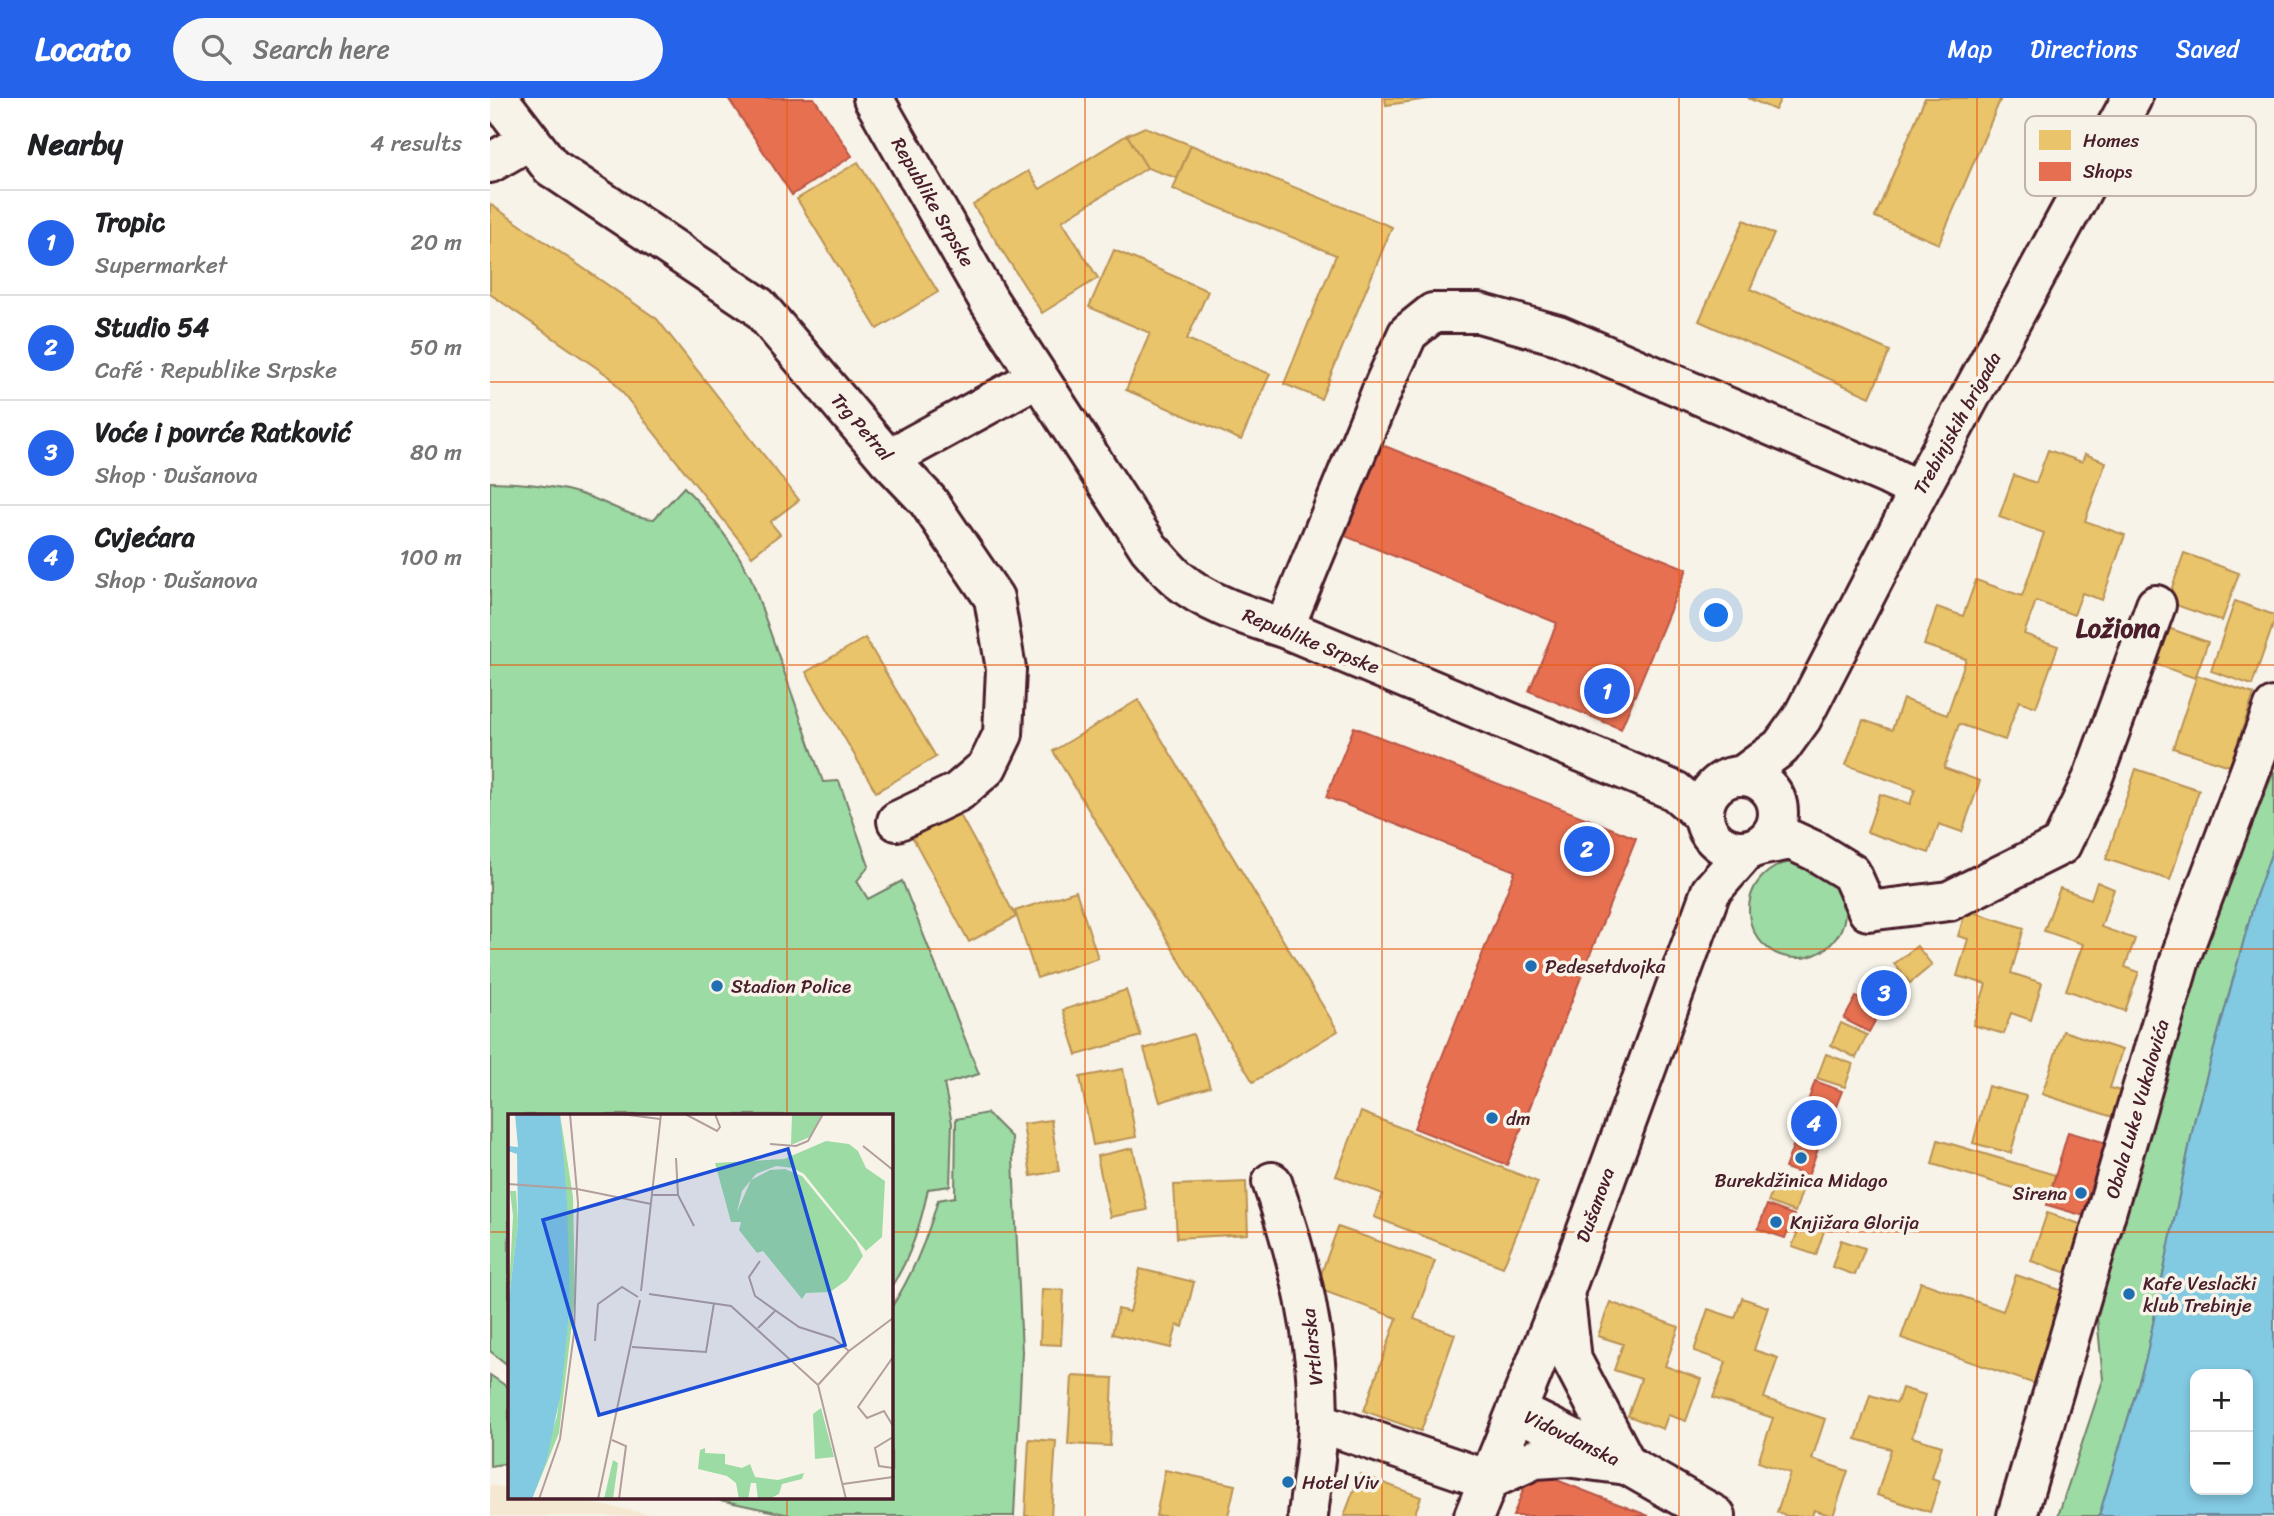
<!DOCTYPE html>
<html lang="en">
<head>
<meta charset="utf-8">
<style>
	body { margin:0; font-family:Sriracha,sans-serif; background:#f6f6f6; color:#202124 }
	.controls { position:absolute; right:21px; bottom:21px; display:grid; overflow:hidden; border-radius:14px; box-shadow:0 4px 10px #0003 }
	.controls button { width:63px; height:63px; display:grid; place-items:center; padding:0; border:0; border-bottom:2px solid #e0e0e0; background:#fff; color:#202124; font:35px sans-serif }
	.you { position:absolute; left:1227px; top:518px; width:24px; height:24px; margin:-18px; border:5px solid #fff; border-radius:50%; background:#1a73e8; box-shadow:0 0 0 10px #1a73e833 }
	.badge { display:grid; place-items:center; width:46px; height:46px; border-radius:50%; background:#2563eb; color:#fff; font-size:23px; font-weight:700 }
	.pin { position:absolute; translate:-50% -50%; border:4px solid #fff; box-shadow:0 2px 7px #0006 }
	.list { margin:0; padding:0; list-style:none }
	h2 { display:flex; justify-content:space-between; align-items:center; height:91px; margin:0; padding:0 28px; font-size:30px }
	h2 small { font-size:23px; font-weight:400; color:#757577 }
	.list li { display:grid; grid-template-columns:46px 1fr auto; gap:21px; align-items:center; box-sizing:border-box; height:105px; padding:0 28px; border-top:2px solid #e0e0e0 }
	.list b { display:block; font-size:26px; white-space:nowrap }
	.list p { margin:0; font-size:23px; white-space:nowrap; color:#757577 }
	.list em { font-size:23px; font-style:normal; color:#757577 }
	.icon { flex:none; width:38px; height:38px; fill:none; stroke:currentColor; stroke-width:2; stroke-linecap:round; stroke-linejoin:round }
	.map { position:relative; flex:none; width:1784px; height:1418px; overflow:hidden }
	header { display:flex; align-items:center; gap:42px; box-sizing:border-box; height:98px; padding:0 35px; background:#2563eb; color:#fff }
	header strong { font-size:33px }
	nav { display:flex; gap:38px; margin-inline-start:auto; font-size:24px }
	.search { width:490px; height:63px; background:#f6f6f6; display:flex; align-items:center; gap:18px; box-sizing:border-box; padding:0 24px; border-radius:38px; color:#757577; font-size:26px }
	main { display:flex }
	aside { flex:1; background:#fff }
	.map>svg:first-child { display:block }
	.built { fill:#f4e8d2 }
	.green { fill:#9cdba3; stroke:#737d67; stroke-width:2 }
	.water { fill:#82c9e2; stroke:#6c8599; stroke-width:2; fill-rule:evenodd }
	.homes { fill:#e9c46a; stroke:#b99257; stroke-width:2 }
	.shops { fill:#e76f51; stroke:#b85746; stroke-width:2 }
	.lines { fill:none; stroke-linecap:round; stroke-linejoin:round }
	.minor-casing { stroke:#4a1f2b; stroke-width:44 }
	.minor { stroke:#f7f3e8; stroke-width:38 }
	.grid { fill:none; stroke:#e8590c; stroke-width:2; stroke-opacity:0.55 }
	.poi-dot { fill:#1f6fb2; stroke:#f7f3e8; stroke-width:2.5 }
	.labels { text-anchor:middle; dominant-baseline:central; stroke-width:7; stroke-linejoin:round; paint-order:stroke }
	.street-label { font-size:19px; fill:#4a1f2b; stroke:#f7f3e8 }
	.poi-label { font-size:19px; fill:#4a1f2b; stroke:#f7f3e8; text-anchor:start }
	.district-label { font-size:26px; font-weight:bold; fill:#4a1f2b; stroke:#f7f3e8 }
	.inset-road { fill:none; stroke:#b29e9c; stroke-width:2 }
	.view { fill:#1d4ed8; fill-opacity:0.15; stroke:#1d4ed8; stroke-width:3.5 }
	.inset-edge { fill:none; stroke:#4a1f2b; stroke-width:3.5 }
	.key { fill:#f7f3e8; stroke:#c3b3af; stroke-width:2 }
	.key-label { font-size:19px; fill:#4a1f2b }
</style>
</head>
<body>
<header>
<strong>Locato</strong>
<div class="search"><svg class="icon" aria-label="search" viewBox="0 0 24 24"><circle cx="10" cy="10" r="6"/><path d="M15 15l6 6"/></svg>Search here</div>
<nav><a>Map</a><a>Directions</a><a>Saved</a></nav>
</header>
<main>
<aside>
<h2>Nearby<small>4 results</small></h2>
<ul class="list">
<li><span class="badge">1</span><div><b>Tropic</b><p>Supermarket</p></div><em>20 m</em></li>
<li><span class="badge">2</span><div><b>Studio 54</b><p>Café · Republike Srpske</p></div><em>50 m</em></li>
<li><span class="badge">3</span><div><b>Voće i povrće Ratković</b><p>Shop · Dušanova</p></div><em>80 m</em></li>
<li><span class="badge">4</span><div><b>Cvjećara</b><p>Shop · Dušanova</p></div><em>100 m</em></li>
</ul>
</aside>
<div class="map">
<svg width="1784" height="1418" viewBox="0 0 1784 1418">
	<rect width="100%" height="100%" fill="#f7f3e8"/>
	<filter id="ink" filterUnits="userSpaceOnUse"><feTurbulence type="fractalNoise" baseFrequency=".0143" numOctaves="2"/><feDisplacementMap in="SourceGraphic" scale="14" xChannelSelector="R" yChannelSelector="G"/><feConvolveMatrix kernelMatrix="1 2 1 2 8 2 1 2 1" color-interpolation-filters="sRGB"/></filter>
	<g filter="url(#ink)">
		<path class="built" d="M0 1387 19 1390V1399H66L171 1418H0Z"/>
		<g class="green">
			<path d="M0 384C33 385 65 387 97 398 120 406 139 419 164 421L194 389C222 417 243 445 261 480L333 684 349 683 379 768 367 783 378 801 412 783 489 976 454 986 462 1025 460 1088 438 1091C431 1125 421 1160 401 1189V1017H19V1268L0 1253Z"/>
			<path d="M1784 673V748L1766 798 1705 1020 1656 1260 1609 1418H1568L1613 1282 1606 1207 1716 840Z"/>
			<circle cx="1307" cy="812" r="48"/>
			<path d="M497 1015 522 1040 532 1254 524 1418H304L216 1399H401V1210C423 1176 437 1141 448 1102L465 1099 466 1021Z"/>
			<path d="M0 1277 19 1290V1365L0 1368Z"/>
		</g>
		<path class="water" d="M1784 748V1418H1609L1656 1260 1705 1020 1766 798ZM1705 1276H1758V1392H1705Z"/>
		<g class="homes">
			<path d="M895 0H945L896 7Z"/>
			<path d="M1258 0H1291L1285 12Z"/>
			<path d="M1435 0H1511L1449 146 1385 119Z"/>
			<path d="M655 29 701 47 687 80 657 70 637 37Z"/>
			<path d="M637 37 657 70 572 123 608 180 552 215 483 107 538 73 550 91Z"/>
			<path d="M701 47 902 129 831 301 794 286 846 157 683 91Z"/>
			<path d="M368 64 448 194 387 231 307 101Z"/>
			<path d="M0 106 167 221 309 402 280 424 290 436 262 458 120 279 0 196Z"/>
			<path d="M1254 122 1284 136 1260 191 1400 253 1380 299 1209 223Z"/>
			<path d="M624 152 718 193 697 241 780 276 751 342 636 292 660 235 599 209Z"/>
			<path d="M1558 352 1592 364 1595 356 1616 364 1595 423 1635 437 1612 502 1592 495 1584 517 1546 503 1534 536 1568 548 1546 609 1529 603 1515 642 1469 626 1454 670 1490 683 1472 734 1449 726 1439 755 1377 734 1390 696 1420 706 1425 691 1356 667 1373 622 1402 632 1413 601 1457 617 1476 561 1434 547 1447 509 1473 518 1486 482 1532 498 1554 435 1509 419 1524 377 1546 385Z"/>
			<path d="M1694 455 1749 475 1732 523 1677 504Z"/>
			<path d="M1745 503 1784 517V524L1762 587 1721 573Z"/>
			<path d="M1664 525 1718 544 1705 580 1651 561Z"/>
			<path d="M375 540 446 659 386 694 316 574Z"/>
			<path d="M1707 577 1764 596 1740 668 1683 650Z"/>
			<path d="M648 602 848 933 763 984 563 653Z"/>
			<path d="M1646 671 1709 692 1680 782 1616 761Z"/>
			<path d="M464 706 526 819 479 844 418 731Z"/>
			<path d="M1607 784 1624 791 1611 829 1645 841 1635 869 1649 874 1635 913 1576 892 1593 846 1554 833 1570 790 1601 801Z"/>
			<path d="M586 793 608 860 547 880 525 813Z"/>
			<path d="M1476 812 1534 830 1521 875 1552 885 1541 922 1521 915 1514 936 1483 927 1496 886 1467 878 1478 841 1468 838Z"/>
			<path d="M1427 848 1442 867 1420 885 1404 866Z"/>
			<path d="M636 892 651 938 587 957 573 912Z"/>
			<path d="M1351 925 1377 937 1366 960 1341 947Z"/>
			<path d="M1573 933 1632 952 1620 990 1637 995 1629 1021 1552 996Z"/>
			<path d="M703 936 720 989 670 1004 654 951Z"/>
			<path d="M1336 956 1363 966 1355 989 1327 980Z"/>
			<path d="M633 971 646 1039 603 1047 590 979Z"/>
			<path d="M1498 988 1536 998 1521 1055 1483 1045Z"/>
			<path d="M871 1014 1048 1084 1013 1169 884 1119 893 1096 846 1078Z"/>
			<path d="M561 1022 569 1073 541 1078 533 1026Z"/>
			<path d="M1448 1042 1565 1077 1558 1100 1442 1066Z"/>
			<path d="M643 1050 657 1112 620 1119 607 1058Z"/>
			<path d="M1286 1081 1313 1090 1305 1114 1278 1104Z"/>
			<path d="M756 1084 758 1136 687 1140 684 1087Z"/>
			<path d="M1557 1115 1608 1132 1592 1180 1541 1163Z"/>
			<path d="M1312 1122 1335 1130 1326 1157 1302 1149Z"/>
			<path d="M848 1129 945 1163 924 1221 965 1236 931 1333 874 1313 907 1220 826 1190Z"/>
			<path d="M1351 1142 1375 1150 1365 1177 1342 1169Z"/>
			<path d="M650 1171 704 1184 693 1229 687 1227 681 1250 622 1236 628 1211 640 1214Z"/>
			<path d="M1526 1177 1579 1195 1548 1287 1411 1240 1431 1184 1513 1213Z"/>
			<path d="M552 1191 574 1192 571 1247 550 1246Z"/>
			<path d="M1252 1200 1278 1209 1264 1252 1288 1260 1274 1300 1335 1321 1322 1361 1358 1373 1343 1418 1324 1412 1322 1418H1297L1287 1414 1300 1375 1268 1364 1283 1320 1223 1300 1236 1264 1204 1253 1218 1211 1245 1220Z"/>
			<path d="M1120 1204 1189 1229 1175 1268 1211 1281 1196 1323 1178 1317 1173 1331 1138 1318 1151 1281 1124 1272 1133 1246 1108 1238Z"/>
			<path d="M582 1278 623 1280 620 1348 578 1346Z"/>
			<path d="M1412 1290 1435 1297 1422 1339 1452 1348 1442 1380 1450 1383 1440 1414 1387 1397 1401 1351 1366 1341 1380 1297 1407 1305Z"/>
			<path d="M539 1341 566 1343 561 1418H535Z"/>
			<path d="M675 1372 745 1387 738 1418H666Z"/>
			<path d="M870 1376 931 1399 924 1418H854Z"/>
		</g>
		<g class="shops">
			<path d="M238 0H324L362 58 302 97Z"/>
			<path d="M885 344 1197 471 1131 631 1039 593 1067 525 848 435Z"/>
			<path d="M864 629 1146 740 1017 1067 924 1030 1025 773 836 699Z"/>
			<path d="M1393 876 1413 898 1394 914 1375 892Z"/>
			<path d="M1366 899 1391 912 1379 934 1354 921Z"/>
			<path d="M1325 983 1352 993 1343 1016 1317 1006Z"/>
			<path d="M1314 1009 1341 1018 1333 1042 1306 1032Z"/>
			<path d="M1578 1034 1627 1048 1605 1121 1557 1107Z"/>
			<path d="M1305 1043 1328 1051 1318 1078 1295 1070Z"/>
			<path d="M1277 1107 1304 1117 1295 1140 1268 1131Z"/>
			<path d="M1041 1372 1159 1418H1023Z"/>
		</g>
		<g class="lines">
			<defs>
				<g id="minor">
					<path d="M8 0 61 69 268 208 398 361 438 403 504 500 516 571 513 636 497 669 468 694 407 723"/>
					<path d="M383 0 499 203 659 450C669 461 678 473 689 482 719 507 758 518 794 530L1185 693 1214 718"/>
					<path d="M0 65 40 42"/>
					<path d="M398 361 548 279"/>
					<path d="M794 530 895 285 918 235 943 215H989L1068 237 1397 377 1429 393"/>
					<circle cx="1251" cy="715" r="37"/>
					<path d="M1252 678 1291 649 1312 620 1429 393 1642 0"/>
					<path d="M1269 748 1301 742 1325 753 1361 775 1378 813 1459 803 1571 747 1602 682 1666 507"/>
					<path d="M782 1084C809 1161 828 1239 828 1321 828 1353 821 1386 818 1418"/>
					<path d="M1075 1201 1082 1262 1137 1367"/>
					<path d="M1027 1313 1137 1367 1226 1418"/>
					<path d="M828 1324 999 1382 1045 1361 1076 1359 1137 1367"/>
					<path d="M984 1418 1068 1211 1221 793 1257 752"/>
					<path d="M1527 1418 1692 855 1784 609"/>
				</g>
			</defs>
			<use href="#minor" class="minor-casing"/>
			<use href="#minor" class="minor"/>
		</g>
	</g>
	<path class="grid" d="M297 0V1017M595 0V1418M892 0V1418M1189 0V1418M1487 0V1418M0 284H1784M0 567H1784M0 851H1784M0 1134H19M401 1134H1784M297 1399V1418"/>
	<g class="poi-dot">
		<circle cx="1041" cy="868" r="7"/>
		<circle cx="227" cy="888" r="7"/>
		<circle cx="1002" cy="1020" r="7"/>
		<circle cx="1311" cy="1060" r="7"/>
		<circle cx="1591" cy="1095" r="7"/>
		<circle cx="1286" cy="1124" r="7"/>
		<circle cx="1639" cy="1196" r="7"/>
		<circle cx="798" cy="1384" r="7"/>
	</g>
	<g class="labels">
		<g class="street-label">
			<text transform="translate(443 104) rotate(60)">Republike Srpske</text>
			<text transform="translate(1467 325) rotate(-61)">Trebinjskih brigada</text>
			<text transform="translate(372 329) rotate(49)">Trg Petral</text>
			<text transform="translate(821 543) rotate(22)">Republike Srpske</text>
			<text transform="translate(1647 1011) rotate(-74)">Obala Luke Vukalovića</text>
			<text transform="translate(1105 1107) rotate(-70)">Dušanova</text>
			<text transform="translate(822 1249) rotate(-96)">Vrtlarska</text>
			<text transform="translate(1082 1340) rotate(26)">Vidovdanska</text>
		</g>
		<g class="poi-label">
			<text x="1055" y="868">Pedesetdvojka</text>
			<text x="241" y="888">Stadion Police</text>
			<text x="1016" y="1020">dm</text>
			<text x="1311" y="1082" text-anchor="middle">Burekdžinica Midago</text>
			<text x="1577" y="1095" text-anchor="end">Sirena</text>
			<text x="1300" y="1124">Knjižara Glorija</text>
			<text x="1653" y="1185">Kafe Veslački<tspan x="1653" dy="22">klub Trebinje</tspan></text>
			<text x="812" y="1384">Hotel Viv</text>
		</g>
		<g class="district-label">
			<text x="1628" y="530">Ložiona</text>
		</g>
	</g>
	<g transform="translate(18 1016)">
		<rect width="385" height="385" fill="#f7f3e8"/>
		<path d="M52 0 65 83 67 183 51 319 24 385 49 302 62 191ZM284 0H314L302 23 283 31ZM318 27 341 30 350 37 358 54 377 67 374 123 358 137 296 60 285 54 268 52 248 60 234 77 229 98 243 66 262 56 277 55 294 62 348 128 355 142 339 166 322 178 298 179 294 185 255 137 249 139 231 116 233 108H223L207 49 276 45ZM2 77H8L10 109 0 194 5 102ZM313 294 326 343 307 345 305 300ZM197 334V339L217 340V350L234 354 242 350 247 363 270 366 296 359 294 365 274 370 271 380 261 385H250L248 369H243L240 385H231L228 369 219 362 190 355 192 336ZM105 346 110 349 105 385H96Z" fill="#9cdba3"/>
		<path d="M7 0H52L59 89 62 191 53 278 39 345 24 385H0V194L10 109 9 40 0 37V32L10 33Z" fill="#82c9e2"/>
		<path class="inset-road" d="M113 0 152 5M177 0 209 17 212 13 207 0M262 30 288 32 300 27 315 0M355 32 385 56M168 44 170 81 186 112M0 70 69 75 143 90M143 81H170M252 147 241 163 247 182 291 213 325 224 341 237M133 177 153 0M141 180 223 192 310 271 338 385M250 214 267 197M87 227 90 190 114 173 130 183M124 233 198 238 206 189M385 243 350 293 359 304 376 297 385 312M310 271 341 237 385 204M385 323 367 334 371 352 385 354M104 326 118 332 111 385M335 370 385 363M31 385 52 325 66 219 70 89 62 0M90 385 132 186"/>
		<path class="view" d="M280 35 337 231 91 301 35 106Z"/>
		<rect width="385" height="385" class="inset-edge"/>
	</g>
	<rect x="1535" y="18" width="231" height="80" rx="10" class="key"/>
	<rect x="1549" y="32" width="32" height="20" fill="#e9c46a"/>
	<rect x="1549" y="64" width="32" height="19" fill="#e76f51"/>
	<g class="key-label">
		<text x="1593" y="49">Homes</text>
		<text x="1593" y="80">Shops</text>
	</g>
</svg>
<div class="controls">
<button>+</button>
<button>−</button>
</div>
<div class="you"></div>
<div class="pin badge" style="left:1117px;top:593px">1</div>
<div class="pin badge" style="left:1097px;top:751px">2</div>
<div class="pin badge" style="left:1394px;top:895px">3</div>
<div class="pin badge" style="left:1324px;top:1025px">4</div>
</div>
</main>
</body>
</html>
